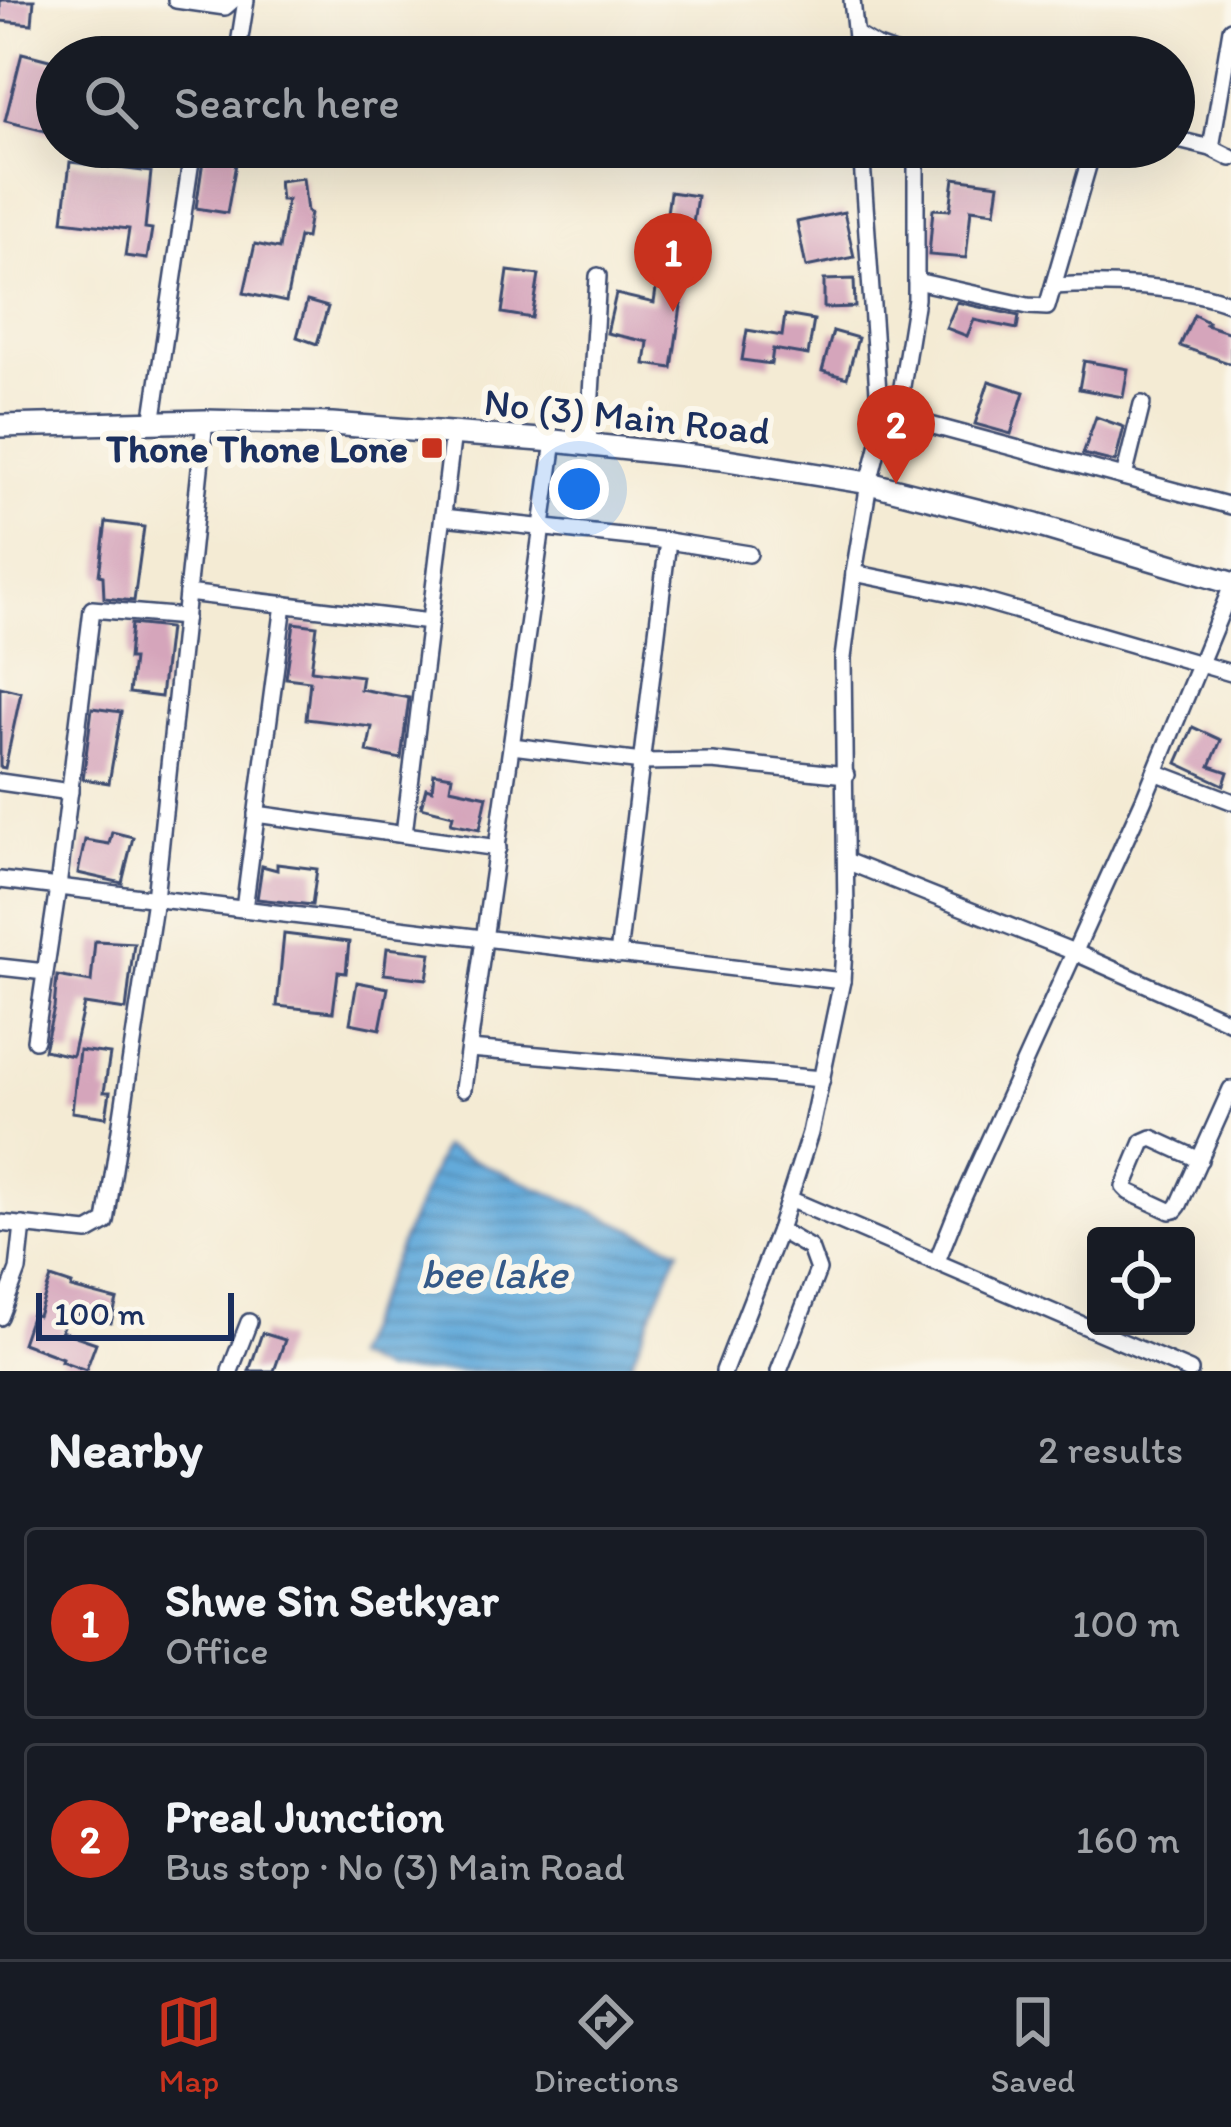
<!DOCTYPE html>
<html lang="en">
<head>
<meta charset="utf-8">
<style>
	body { margin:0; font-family:Itim,sans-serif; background:#242831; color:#f1f3f6 }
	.controls { position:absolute; right:36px; bottom:36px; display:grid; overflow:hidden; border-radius:12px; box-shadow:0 12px 48px #0002 }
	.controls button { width:108px; height:108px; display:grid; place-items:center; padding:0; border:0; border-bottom:3px solid #363941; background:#171b24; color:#f1f3f6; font:60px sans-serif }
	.scale { position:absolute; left:36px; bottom:30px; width:198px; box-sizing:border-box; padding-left:12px; border:6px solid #1b2f5e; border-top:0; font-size:33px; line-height:42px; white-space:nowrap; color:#1b2f5e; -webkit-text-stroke:9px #fbf7ec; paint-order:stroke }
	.you { position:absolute; left:579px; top:489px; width:42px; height:42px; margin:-30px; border:9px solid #fff; border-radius:50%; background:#1a73e8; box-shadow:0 0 0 18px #1a73e833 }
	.badge { display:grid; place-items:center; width:78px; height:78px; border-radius:50%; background:#c8321e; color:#fff; font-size:39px; font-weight:700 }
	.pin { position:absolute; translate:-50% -99px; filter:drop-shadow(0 3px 6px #0008) }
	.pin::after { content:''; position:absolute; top:63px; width:42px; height:36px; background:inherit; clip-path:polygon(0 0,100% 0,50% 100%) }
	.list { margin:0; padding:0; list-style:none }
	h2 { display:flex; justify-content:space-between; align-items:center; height:156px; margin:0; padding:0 48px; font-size:51px }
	h2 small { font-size:39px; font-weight:400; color:#9ea1a6 }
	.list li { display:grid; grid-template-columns:78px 1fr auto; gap:36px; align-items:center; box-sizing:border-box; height:192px; margin:0 24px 24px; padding:0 24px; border:3px solid #363941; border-radius:12px }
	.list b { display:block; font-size:45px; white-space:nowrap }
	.list p { margin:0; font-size:39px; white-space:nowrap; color:#9ea1a6 }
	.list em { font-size:39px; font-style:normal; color:#9ea1a6 }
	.icon { flex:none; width:66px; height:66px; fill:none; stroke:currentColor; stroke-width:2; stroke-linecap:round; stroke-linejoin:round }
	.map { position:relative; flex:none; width:1231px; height:1371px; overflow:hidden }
	.search { position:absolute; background:#171b24; box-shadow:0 12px 48px #0002; left:36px; right:36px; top:36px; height:132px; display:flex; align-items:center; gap:30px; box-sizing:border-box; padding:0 42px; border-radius:66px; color:#9ea1a6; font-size:45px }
	.sheet { height:588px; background:#171b24 }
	nav { display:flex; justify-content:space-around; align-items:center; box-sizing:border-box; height:168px; border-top:3px solid #363941; background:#171b24; font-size:33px; color:#9ea1a6 }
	nav a { display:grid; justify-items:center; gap:6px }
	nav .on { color:#c8321e }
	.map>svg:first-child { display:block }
	.water { fill:url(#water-rules); stroke:#406c9c; stroke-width:3 }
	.building { fill:#d5a5bb }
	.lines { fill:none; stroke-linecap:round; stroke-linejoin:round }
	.minor-casing { stroke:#3c4b70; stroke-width:20 }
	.major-casing { stroke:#3c4b70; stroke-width:26 }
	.minor { stroke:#fff; stroke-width:15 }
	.major { stroke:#fff; stroke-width:21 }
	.poi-dot { fill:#c8321e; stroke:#fbf7ec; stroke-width:4.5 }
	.labels { text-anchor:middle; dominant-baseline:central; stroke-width:12; stroke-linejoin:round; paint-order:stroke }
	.street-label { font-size:39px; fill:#1b2f5e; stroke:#fbf7ec }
	.poi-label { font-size:39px; font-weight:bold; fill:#1b2f5e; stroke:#fbf7ec; text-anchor:end }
	.water-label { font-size:42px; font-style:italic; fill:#355a89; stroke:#fbf7ec }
</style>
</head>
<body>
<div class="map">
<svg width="1231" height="1371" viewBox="0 0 1231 1371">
	<defs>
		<pattern id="water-rules" width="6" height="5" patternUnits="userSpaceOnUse" patternTransform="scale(3)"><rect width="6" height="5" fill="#64aada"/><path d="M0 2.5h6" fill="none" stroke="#528bb4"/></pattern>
	</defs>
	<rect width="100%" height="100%" fill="#fbf7ec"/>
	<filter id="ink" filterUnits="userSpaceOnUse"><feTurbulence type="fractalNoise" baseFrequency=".00833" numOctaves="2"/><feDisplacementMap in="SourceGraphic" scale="24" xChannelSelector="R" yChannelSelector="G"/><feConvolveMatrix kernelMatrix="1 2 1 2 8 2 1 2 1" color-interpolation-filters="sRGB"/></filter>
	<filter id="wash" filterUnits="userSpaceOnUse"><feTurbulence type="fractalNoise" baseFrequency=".004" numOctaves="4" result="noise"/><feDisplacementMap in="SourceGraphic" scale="48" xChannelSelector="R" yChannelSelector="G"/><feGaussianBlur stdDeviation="2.7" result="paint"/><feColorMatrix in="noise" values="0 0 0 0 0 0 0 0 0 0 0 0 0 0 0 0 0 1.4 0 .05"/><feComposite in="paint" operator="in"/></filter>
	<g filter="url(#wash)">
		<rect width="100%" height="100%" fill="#f4ebd4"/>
		<path class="water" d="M443 1147 679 1249 627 1371H383L351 1357Z"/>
		<g id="blocks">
			<g class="building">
				<path d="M0 0H34L32 24 0 21Z"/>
				<path d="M22 53 57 62V134L5 121Z"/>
				<path d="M205 147H239L227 213 196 208Z"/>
				<path d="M70 162 151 172 145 228 152 229 147 259 125 256 129 229 63 221Z"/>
				<path d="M303 178 307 212 310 213 306 238 299 237 286 302 244 293 255 244 279 249 287 200H281L279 181Z"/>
				<path d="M954 178 999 184 995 212 971 209 966 258 929 255 933 209 950 210Z"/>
				<path d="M670 192 697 196 672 368 645 364 648 342 607 333 616 294 654 303Z"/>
				<path d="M844 212 854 257 806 267 797 222Z"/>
				<path d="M508 271 539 275 532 318 502 313Z"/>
				<path d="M854 279 855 307 824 308V280Z"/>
				<path d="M307 301 328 307 317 344 297 337Z"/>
				<path d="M957 302 1019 316 1017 329 974 320 967 336 946 328Z"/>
				<path d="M785 315 814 320 808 355 773 349 771 364 742 360 747 330 782 336Z"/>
				<path d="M1194 315 1208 322 1206 325 1231 333V364L1180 346Z"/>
				<path d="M833 331 858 338 847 378 822 371Z"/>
				<path d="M1084 361 1128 369 1123 397 1079 389Z"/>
				<path d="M989 381 1024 392 1011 434 975 424Z"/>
				<path d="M1096 417 1124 427 1115 462 1083 454Z"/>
				<path d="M106 522 144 527 134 601 104 598 103 576 99 575Z"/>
				<path d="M294 623 317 626 311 670 362 676 360 689 409 698 401 759 367 752 372 727 306 719 310 681 286 678Z"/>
				<path d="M131 624 169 628 161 697 129 693 133 659H128Z"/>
				<path d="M0 687 21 692 5 768 0 767Z"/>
				<path d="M92 708 121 712 109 783 83 779Z"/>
				<path d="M1193 727 1221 740 1210 766 1228 772 1224 785 1177 763Z"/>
				<path d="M434 773 452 776 450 788 487 796 480 829 451 823 453 815 421 807 426 788 432 790Z"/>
				<path d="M112 832 133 837 122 883 78 873 85 840 109 844Z"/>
				<path d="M277 864 317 869 312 905 257 899 262 866 277 870Z"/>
				<path d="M284 934 349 942 346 973 338 972 333 1012 277 1006Z"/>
				<path d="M95 941 134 943 126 1010 84 1004 72 1056 44 1050 54 1008 57 976 91 982Z"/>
				<path d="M387 948 431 953 427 979 384 974Z"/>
				<path d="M357 982 388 988 380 1029 350 1023Z"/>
				<path d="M79 1050 110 1054 104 1092H110L106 1117 72 1112Z"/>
				<path d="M51 1278 72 1285 71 1288 117 1300 111 1323 68 1312 61 1331 96 1343 86 1370 61 1361 62 1358 22 1343 32 1314 38 1316Z"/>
				<path d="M262 1333 285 1340 274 1371H249Z"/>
			</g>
		</g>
	</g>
	<g filter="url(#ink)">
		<use href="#blocks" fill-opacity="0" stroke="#3c4b70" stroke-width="3"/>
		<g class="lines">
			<defs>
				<g id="minor">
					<path d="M176 0 225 7 233 0"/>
					<path d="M852 0 858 57"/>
					<path d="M857 35 875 46 906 57"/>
					<path d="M237 57 246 0"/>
					<path d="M1174 139 1211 148 1231 158"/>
					<path d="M1211 148 1231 29"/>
					<path d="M916 281 1028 306 1047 307 1090 159 1091 147"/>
					<path d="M1054 286C1104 283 1184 285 1231 304"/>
					<path d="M893 415 1231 506"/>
					<path d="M889 422 899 405 916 299V147"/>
					<path d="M152 424 193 147"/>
					<path d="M588 445 598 276"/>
					<path d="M1124 477 1142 404"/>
					<path d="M443 517 668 541 749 554"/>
					<path d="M854 573 966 596 1231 673"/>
					<path d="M187 593 430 622"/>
					<path d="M512 746 642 762 712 761 846 775"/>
					<path d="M1155 772 1231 801"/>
					<path d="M0 782 70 792"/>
					<path d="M256 814 498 848"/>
					<path d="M404 834 453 432"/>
					<path d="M846 861 1074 952 1231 1022"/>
					<path d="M0 880 842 981"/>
					<path d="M244 909 284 604"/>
					<path d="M618 955 668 541"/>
					<path d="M0 967 45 972"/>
					<path d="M35 1040 58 887 92 609 185 617"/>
					<path d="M469 1049 822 1079"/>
					<path d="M463 1089 554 441"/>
					<path d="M1200 1160 1152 1138 1143 1142 1124 1187 1129 1192 1170 1211 1175 1210 1179 1205 1231 1089"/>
					<path d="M789 1199 1190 1371"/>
					<path d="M0 1223 88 1232 106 1222 155 899 205 421"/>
					<path d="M779 1230 810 1248 818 1270 779 1371"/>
					<path d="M937 1261 957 1211 1143 801 1231 588"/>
					<path d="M0 1317 18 1270 23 1225"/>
					<path d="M230 1371 249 1322"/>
					<path d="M724 1371 779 1230 810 1133 842 981 846 918 843 658 854 573 869 483 881 435 861 147"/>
				</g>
				<path id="major" d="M0 426 205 421 332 424 554 441 721 459 869 483 1036 525 1231 583"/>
			</defs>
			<use href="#minor" class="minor-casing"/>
			<use href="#major" class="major-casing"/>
			<use href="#minor" class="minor"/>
			<use href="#major" class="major"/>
		</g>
	</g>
	<rect class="poi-dot" x="420" y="436" width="24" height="24" rx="6"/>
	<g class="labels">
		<g class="street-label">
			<text transform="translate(627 416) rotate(6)">No (3) Main Road</text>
		</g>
		<g class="poi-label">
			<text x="408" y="448">Thone Thone Lone</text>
		</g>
		<g class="water-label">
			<text x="494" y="1273">bee lake</text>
		</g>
	</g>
</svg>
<div class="controls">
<button><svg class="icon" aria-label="locate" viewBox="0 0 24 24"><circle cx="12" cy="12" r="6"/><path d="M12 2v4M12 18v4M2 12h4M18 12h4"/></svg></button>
</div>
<div class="scale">100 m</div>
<div class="you"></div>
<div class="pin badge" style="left:673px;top:312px">1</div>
<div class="pin badge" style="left:896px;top:484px">2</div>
<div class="search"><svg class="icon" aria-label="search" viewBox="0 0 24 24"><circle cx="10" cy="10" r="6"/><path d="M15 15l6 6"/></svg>Search here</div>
</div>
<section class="sheet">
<h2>Nearby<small>2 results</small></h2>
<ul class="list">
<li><span class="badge">1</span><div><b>Shwe Sin Setkyar</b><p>Office</p></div><em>100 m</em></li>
<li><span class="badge">2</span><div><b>Preal Junction</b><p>Bus stop · No (3) Main Road</p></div><em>160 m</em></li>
</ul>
</section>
<nav>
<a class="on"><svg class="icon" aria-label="map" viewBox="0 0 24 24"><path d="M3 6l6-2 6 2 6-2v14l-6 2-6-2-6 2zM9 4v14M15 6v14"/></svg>Map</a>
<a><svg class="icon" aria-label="directions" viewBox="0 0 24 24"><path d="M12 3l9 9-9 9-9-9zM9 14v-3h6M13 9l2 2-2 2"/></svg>Directions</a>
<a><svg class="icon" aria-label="saved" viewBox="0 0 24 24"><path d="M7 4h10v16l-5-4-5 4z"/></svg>Saved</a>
</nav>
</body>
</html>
